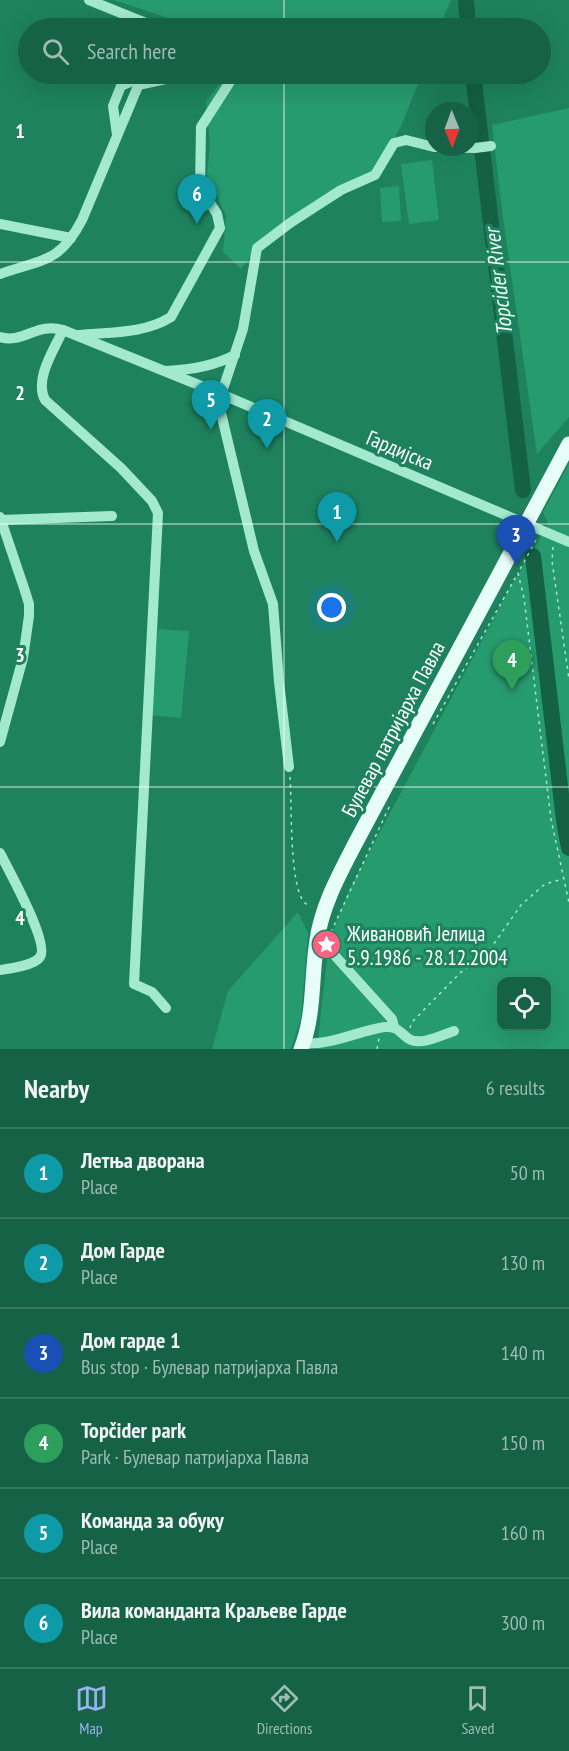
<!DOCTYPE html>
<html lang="en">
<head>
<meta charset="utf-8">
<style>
	body { margin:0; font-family:"PT Sans Narrow",sans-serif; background:#1f684e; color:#f1f3f6 }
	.controls { position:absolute; right:18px; bottom:18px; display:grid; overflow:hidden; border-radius:12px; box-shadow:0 6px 24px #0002 }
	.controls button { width:54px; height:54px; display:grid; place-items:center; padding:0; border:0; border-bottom:2px solid #357660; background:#166247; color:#f1f3f6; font:30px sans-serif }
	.compass { position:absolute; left:425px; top:102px; width:54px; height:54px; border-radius:50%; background:#166247; box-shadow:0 6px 24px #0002; rotate:179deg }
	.you { position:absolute; left:332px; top:608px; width:21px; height:21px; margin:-15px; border:4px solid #fff; border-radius:50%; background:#1a73e8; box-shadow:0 0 0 9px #1a73e833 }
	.badge { display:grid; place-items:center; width:39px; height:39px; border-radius:50%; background:#95b2f1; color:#fff; font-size:20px; font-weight:700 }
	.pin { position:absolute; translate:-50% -50px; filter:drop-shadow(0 2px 3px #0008) }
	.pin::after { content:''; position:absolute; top:32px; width:21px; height:18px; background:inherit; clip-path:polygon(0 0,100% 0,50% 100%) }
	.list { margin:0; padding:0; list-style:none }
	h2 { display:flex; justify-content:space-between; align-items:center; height:78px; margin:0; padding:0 24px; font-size:26px }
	h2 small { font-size:20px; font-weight:400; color:#9ebcb4 }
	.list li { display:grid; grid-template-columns:39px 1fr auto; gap:18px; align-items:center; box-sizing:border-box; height:90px; padding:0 24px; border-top:2px solid #357660 }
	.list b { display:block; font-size:22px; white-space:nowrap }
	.list p { margin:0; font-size:20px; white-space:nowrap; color:#9ebcb4 }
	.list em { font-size:20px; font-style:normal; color:#9ebcb4 }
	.icon { flex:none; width:33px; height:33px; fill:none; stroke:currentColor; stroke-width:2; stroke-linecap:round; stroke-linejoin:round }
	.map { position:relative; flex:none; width:569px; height:1049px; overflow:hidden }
	.search { position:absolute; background:#166247; box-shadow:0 6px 24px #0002; left:18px; right:18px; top:18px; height:66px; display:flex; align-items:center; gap:15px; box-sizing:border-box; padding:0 21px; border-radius:33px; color:#9ebcb4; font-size:22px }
	.sheet { height:618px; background:#166247 }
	nav { display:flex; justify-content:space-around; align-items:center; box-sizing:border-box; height:84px; border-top:2px solid #357660; background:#166247; font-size:16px; color:#9ebcb4 }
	nav a { display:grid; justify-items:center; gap:3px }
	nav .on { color:#95b2f1 }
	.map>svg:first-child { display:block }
	.green { fill:#279b70; fill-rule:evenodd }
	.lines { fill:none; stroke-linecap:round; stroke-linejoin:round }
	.river { stroke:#146146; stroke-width:16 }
	.path { stroke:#a3e9d0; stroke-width:1.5; stroke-dasharray:3 4.5; stroke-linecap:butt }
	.minor { stroke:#a3e9d0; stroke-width:10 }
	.major { stroke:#e6fef7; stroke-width:15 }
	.grid { fill:none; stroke:#fff; stroke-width:1.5; stroke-opacity:0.55 }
	.labels { text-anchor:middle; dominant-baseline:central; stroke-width:6; stroke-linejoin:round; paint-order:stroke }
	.street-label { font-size:21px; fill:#fff; stroke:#1e825f }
	.poi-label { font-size:21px; fill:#fff; stroke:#1e825f; text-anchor:start }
	.water-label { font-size:22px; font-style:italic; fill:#effcf7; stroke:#1e825f }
	.grid-label { font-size:20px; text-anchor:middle; font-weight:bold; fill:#fff; stroke:#1e825f; stroke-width:6; stroke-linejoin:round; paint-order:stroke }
</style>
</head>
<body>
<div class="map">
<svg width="569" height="1049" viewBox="0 0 569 1049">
	<rect width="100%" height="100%" fill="#1e825f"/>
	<g class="green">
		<path d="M114 0H451L439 28H193L186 24Z"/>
		<path d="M227 74H422L401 126 375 175 257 248 241 269 223 252 226 216 207 174 210 144 206 102Z"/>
		<path d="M569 108V417L537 454 503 218 492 125Z"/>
		<path d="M432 160 439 220 409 224 401 164Z"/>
		<path d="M399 186 401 221 382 222 380 188Z"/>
		<path d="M569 464V1049H317L329 942 349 890 510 588 548 524 543 512ZM502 981H546V1026H502Z"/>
		<path d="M158 629 189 631 181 718 151 715Z"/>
		<path d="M298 912 308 933 301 1018 291 1049H212L228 991Z"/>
	</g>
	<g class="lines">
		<g class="river">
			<path d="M466 0 468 28"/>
			<path d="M473 74 523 490"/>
			<path d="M533 556 564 820 569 848"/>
		</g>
		<g class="path">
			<path d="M536 540 518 573 524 598 551 819 569 903"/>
			<path d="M553 547 552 561 569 679"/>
			<path d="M433 724 518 573"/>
			<path d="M290 777C292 802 289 884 304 902 306 904 309 906 311 907"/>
			<path d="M331 932 391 803"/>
			<path d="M410 1028 412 1022 460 973 491 948 521 905 545 884 563 879"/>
			<path d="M377 1049 379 1038"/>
		</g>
		<g class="minor">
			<path d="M89 0 158 28"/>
			<path d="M138 85 189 74"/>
			<path d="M117 135 113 106 121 86 142 77"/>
			<path d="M436 147 475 148 491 146"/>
			<path d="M0 224 71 238"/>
			<path d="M0 274C42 259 59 264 82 220L143 74"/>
			<path d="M63 330C54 350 34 379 45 400L121 468 152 501 158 513 134 984 152 992 166 1008"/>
			<path d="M79 335C110 332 144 334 171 317L220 228 217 214 200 187 201 127 235 74"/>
			<path d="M0 337C23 344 37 322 63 330L216 392 569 542"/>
			<path d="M166 371C190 370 214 366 235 355"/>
			<path d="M216 392 254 551 273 604 279 682 289 767"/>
			<path d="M221 395 243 329 257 248 290 223 341 190 375 175 394 143 406 140 434 147"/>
			<path d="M0 517 25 591 29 604V616L23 658 0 742"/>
			<path d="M1 520 112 516"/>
			<path d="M0 853C8 869 50 944 40 957 35 965 9 969 0 970"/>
			<path d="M316 942 328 948 392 1019 394 1027"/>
			<path d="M303 1043C326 1047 361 1030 385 1027 398 1026 400 1033 409 1039 421 1046 442 1035 454 1031"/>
		</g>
		<path class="major" d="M301 1049C315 1015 311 976 317 940 322 905 340 873 356 842L569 444"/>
	</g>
	<path class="grid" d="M284 0V28M284 74V1049M0 262H569M0 524H569M0 787H569"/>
	<defs>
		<symbol id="sight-disc" viewBox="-11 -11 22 22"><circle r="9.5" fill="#f96281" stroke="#1e825f"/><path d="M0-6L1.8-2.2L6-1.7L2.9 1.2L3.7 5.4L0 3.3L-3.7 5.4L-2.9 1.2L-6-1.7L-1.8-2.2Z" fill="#fff"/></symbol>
	</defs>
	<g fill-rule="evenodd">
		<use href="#sight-disc" x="310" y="928" width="33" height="33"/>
	</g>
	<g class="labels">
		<g class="street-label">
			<text transform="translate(400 450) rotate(23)">Гардијска</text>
			<text transform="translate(393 729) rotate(-62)">Булевар патријарха Павла</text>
		</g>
		<g class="poi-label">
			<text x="347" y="933">Живановић Јелица<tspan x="347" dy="24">5.9.1986 - 28.12.2004</tspan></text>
		</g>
		<g class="water-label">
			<text transform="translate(498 282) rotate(-97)">Topcider River</text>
		</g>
	</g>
	<g class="grid-label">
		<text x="20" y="138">1</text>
		<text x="20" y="400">2</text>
		<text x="20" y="662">3</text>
		<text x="20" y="925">4</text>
	</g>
</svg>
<div class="controls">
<button><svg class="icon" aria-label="locate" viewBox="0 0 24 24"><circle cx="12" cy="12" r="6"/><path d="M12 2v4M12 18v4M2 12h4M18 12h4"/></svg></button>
</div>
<svg class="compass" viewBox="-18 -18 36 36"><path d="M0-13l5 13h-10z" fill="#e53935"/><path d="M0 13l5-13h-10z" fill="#9ebcb4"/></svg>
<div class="you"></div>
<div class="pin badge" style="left:337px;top:542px;background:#0f9aa8">1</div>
<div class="pin badge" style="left:267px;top:449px;background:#0f9aa8">2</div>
<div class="pin badge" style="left:516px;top:565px;background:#1a4fb4">3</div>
<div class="pin badge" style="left:512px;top:690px;background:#2e9e5b">4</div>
<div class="pin badge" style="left:211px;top:430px;background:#0f9aa8">5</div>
<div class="pin badge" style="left:197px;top:224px;background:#0f9aa8">6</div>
<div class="search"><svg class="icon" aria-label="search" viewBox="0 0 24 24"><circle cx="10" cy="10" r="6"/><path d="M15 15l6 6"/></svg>Search here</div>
</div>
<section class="sheet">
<h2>Nearby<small>6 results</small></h2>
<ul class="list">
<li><span class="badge" style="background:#0f9aa8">1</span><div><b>Летња дворана</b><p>Place</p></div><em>50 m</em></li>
<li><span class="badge" style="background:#0f9aa8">2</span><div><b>Дом Гарде</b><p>Place</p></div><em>130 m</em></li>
<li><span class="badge" style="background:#1a4fb4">3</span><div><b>Дом гарде 1</b><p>Bus stop · Булевар патријарха Павла</p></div><em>140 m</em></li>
<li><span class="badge" style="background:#2e9e5b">4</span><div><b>Topčider park</b><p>Park · Булевар патријарха Павла</p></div><em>150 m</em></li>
<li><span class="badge" style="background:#0f9aa8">5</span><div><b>Команда за обуку</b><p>Place</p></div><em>160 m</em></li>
<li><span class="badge" style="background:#0f9aa8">6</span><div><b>Вила команданта Краљеве Гарде</b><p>Place</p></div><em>300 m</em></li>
</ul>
</section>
<nav>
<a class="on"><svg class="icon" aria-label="map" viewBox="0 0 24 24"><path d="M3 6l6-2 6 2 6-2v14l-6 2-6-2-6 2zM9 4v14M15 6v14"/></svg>Map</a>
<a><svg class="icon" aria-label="directions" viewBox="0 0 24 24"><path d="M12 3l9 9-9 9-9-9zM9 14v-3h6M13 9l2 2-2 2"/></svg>Directions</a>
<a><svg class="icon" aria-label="saved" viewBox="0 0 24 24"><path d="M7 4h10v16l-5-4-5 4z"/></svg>Saved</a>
</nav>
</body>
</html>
